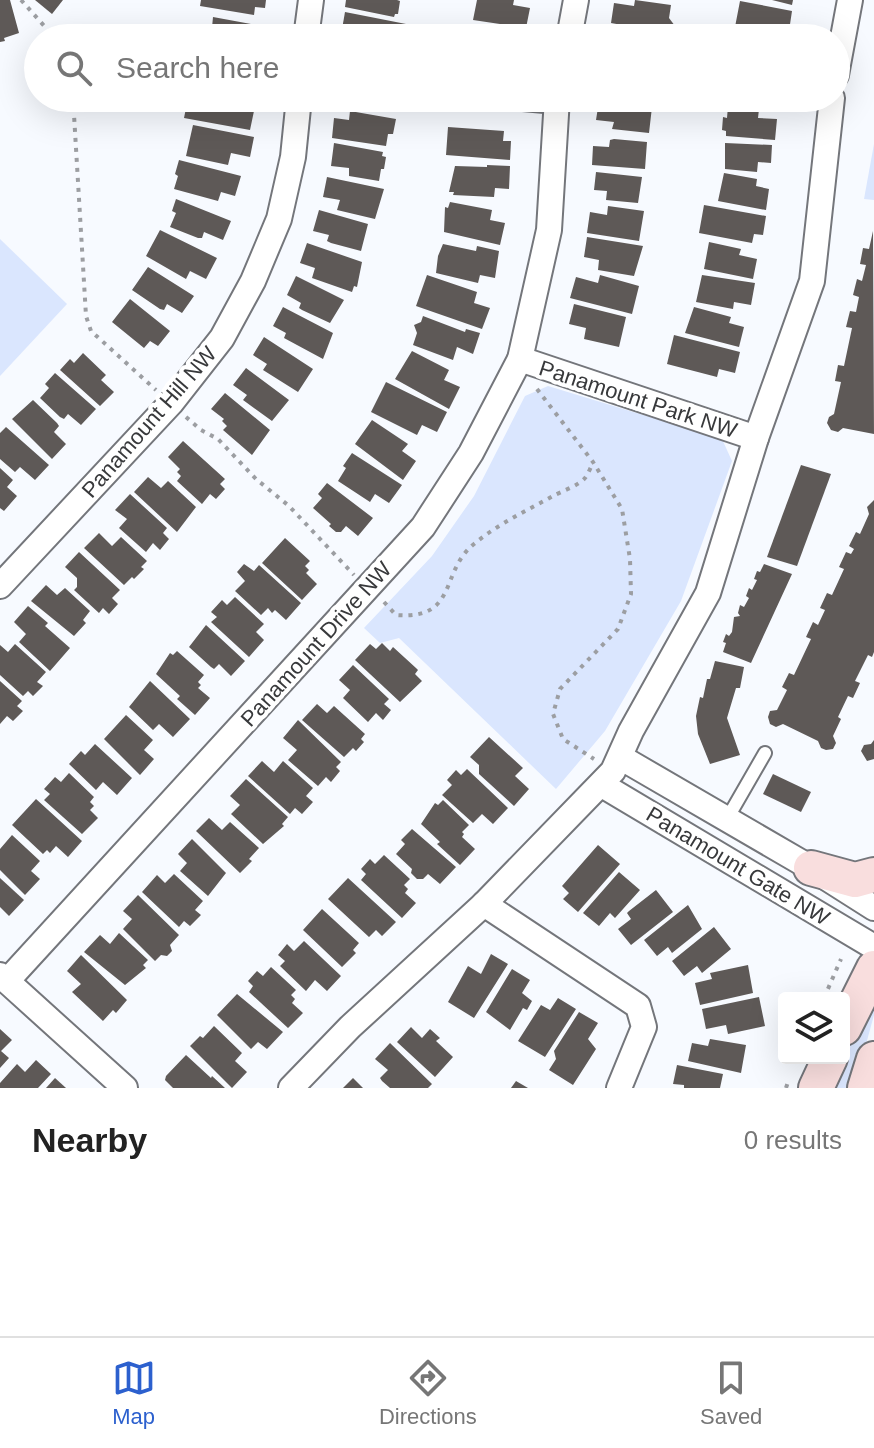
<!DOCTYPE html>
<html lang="en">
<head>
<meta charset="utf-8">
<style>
	body { margin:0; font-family:Arial,sans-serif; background:#f2f2f2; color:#222 }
	.controls { position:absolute; right:24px; bottom:24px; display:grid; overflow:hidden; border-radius:8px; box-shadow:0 8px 32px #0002 }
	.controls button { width:72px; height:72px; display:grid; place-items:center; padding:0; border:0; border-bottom:2px solid #e0e0e0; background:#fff; color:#222; font:40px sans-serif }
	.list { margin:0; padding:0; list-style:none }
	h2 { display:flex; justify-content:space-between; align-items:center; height:104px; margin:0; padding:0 32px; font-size:34px }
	h2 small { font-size:26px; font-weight:400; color:#767676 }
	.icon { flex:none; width:44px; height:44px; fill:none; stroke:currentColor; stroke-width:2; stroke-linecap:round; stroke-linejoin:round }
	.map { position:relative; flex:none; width:874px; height:1088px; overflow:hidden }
	.search { position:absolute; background:#fff; box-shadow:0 8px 32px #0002; left:24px; right:24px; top:24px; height:88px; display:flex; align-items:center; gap:20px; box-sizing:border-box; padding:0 28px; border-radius:44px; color:#767676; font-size:30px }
	.sheet { height:248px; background:#fff }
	nav { display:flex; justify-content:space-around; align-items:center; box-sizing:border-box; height:112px; border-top:2px solid #e0e0e0; background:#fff; font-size:22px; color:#767676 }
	nav a { display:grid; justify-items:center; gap:4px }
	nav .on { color:#2c60ce }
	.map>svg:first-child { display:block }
	.green { fill:#dae6fe }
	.building { fill:#5e5957 }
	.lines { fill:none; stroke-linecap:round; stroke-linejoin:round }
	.lane-casing { stroke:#74767b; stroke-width:16 }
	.street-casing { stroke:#74767b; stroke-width:28 }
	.secondary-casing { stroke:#74767b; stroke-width:38 }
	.path { stroke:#9c9ea2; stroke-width:4; stroke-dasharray:4 6; stroke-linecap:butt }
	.lane { stroke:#fff; stroke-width:12 }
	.street { stroke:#fff; stroke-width:24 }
	.secondary { stroke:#f9dede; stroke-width:34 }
	.labels { text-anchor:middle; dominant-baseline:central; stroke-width:8; stroke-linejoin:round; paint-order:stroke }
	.street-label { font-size:22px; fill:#38393b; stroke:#fff }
</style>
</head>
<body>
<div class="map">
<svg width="874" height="1088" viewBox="0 0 874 1088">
	<rect width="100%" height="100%" fill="#f7faff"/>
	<g class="green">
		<path d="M874 144V200L864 199Z"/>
		<path d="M0 239 67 304 0 376Z"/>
		<path d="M548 386 722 439 732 461 681 601 605 731 556 789 399 638 380 643 364 628 432 556 474 496 525 396Z"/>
		<path d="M866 1002 874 1006V1015L854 1088H824L844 1058V1047Z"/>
	</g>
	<g class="building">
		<path d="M0 0H10L19 33 4 38 5 41 0 42Z"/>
		<path d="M35 0H63L52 14Z"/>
		<path d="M201 0H266L265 8 255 7 254 15 200 6Z"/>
		<path d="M346 0H397L400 1 398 14H395L394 17 345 7Z"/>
		<path d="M477 0H514L513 5 530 8 526 28 473 20Z"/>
		<path d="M635 0 671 5 669 18 675 26 666 33 611 23 614 3 634 6Z"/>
		<path d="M772 0H793L792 5Z"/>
		<path d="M740 1 792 11 789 31 772 28 771 35 735 27Z"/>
		<path d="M345 12 406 24 403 38H360L341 35Z"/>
		<path d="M213 17 251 24 250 33 261 35V38H211Z"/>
		<path d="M472 27 524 33 523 38H470Z"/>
		<path d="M608 28 660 36V38H606Z"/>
		<path d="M188 98 245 99 243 108 254 111 250 130 184 118Z"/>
		<path d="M733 98H760V103H756Z"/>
		<path d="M599 101 652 107 649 133 612 129 614 122 596 120Z"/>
		<path d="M728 106 759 109 758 118 777 119 775 140 726 136V131L722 130 723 117 727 118Z"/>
		<path d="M350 111 396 119 393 134H388L386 146 332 138 334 118 349 120Z"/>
		<path d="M193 125 254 137 250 157 231 153 228 165 186 156Z"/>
		<path d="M448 127 504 131 503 141H511L510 160 446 155Z"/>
		<path d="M614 139 647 142 645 169 592 165 593 146 609 147 610 140Z"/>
		<path d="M334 143 383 152 382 156 386 157 384 169H381L379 181 349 176V168L331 166Z"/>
		<path d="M725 143 772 145 771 163 758 162 757 172 725 169Z"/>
		<path d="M179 160 241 176 235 196 221 192 218 201 174 189 178 176 175 174Z"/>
		<path d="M487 165 510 166 509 189 495 188 494 197 453 195 454 192H449L455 166 487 167Z"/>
		<path d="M596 172 642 177 638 203 606 200 607 191 594 190Z"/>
		<path d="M724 173 757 179 756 186 769 189 766 210 718 201Z"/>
		<path d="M327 177 384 189 375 219 337 210 340 200 323 197Z"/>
		<path d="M176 199 231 221 223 240 204 232 202 238H198L170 227 176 213 172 211Z"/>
		<path d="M450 202 492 210 490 220 505 223 500 245 444 232 445 207 448 208Z"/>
		<path d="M704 205 766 216 763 235 754 234 752 243 699 233Z"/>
		<path d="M608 206 644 211 639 241 587 233 590 212 607 215Z"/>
		<path d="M319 210 368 224 361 251 331 243 327 241 329 235 313 231Z"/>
		<path d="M160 230 217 258 206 279 190 271 186 279 146 256Z"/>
		<path d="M873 231 874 434 843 428 838 432 831 430 827 423 829 417 834 414 841 382 835 381 838 365 844 366 852 328 846 327 850 311 856 312 859 297 853 295 857 279 862 281 866 265 860 264 863 248 869 249Z"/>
		<path d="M587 237 643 246 634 276 598 270 599 260 584 257Z"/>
		<path d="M709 242 741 249 739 255 757 259 753 279 704 269Z"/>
		<path d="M307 243 362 262 357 287 354 286 352 292 312 278 315 268 300 263Z"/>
		<path d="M443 244 476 251 477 246 499 251 495 278 480 275 478 283 436 273 438 256Z"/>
		<path d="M148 267 194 296 182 313 167 304 164 310 160 309 132 290Z"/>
		<path d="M427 275 477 292 474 303 490 308 482 329 416 306Z"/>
		<path d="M600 275 639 286 632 314 570 298 576 277 598 283Z"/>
		<path d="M702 275 755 283 751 305 734 302 733 309 696 302Z"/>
		<path d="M296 276 344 300 330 323 302 310 299 308 301 303 287 295Z"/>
		<path d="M130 299 170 331 158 346 150 341 144 348 112 322Z"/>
		<path d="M574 304 626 317 619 347 584 339 586 328 569 324Z"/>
		<path d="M283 307 333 333 323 359 284 338 286 333 273 326Z"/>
		<path d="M694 307 731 317 729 323 744 327 739 347 685 333Z"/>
		<path d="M423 316 465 332 466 329 480 333 473 354 457 347 453 360 413 345 417 333 414 325 421 322Z"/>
		<path d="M674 335 740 352 735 373 719 369 717 377 667 364Z"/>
		<path d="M264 337 313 369 298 392 263 370 267 364 253 355Z"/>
		<path d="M412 351 449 370 444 380 460 387 449 409 395 379Z"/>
		<path d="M83 353 106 375 101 380 114 392 100 406 60 370 70 359 74 363Z"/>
		<path d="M246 368 289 400 272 421 243 400 247 395 233 385Z"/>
		<path d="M55 373 96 409 81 425 68 414 64 419 60 417 40 398 49 388 45 384Z"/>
		<path d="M386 382 447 412 437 432 422 425 417 435 371 412Z"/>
		<path d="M225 393 270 430 252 455 223 430 227 426 222 421 224 419 211 409Z"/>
		<path d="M33 400 57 423 59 426 54 432 66 444 52 459 12 419Z"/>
		<path d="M372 420 408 444 402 451 416 461 403 480 355 444Z"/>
		<path d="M6 427 49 465 35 480 20 467 15 472 0 459V433Z"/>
		<path d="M183 441 225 479 220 484 225 489 216 499 210 494 202 504 177 481 181 476 177 472 180 469 168 457Z"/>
		<path d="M352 453 402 485 389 503 375 494 370 502 338 481 346 468 343 466Z"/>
		<path d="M801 465 831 474 797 566 767 557Z"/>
		<path d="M0 468 13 480 7 487 17 496 4 511 0 508Z"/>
		<path d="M148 477 161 488 168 481 196 507 177 532 134 492Z"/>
		<path d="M327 483 373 518 358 536 346 526 341 532H336L329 526 331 524 313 508 322 498 318 494Z"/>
		<path d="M130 494 167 528 163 533 169 539 160 550 153 543 146 552 119 528 127 519 115 510Z"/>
		<path d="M874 500V652L872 657 868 655 855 681 860 683 853 698 848 696 838 717 841 719 833 736 836 743 833 749 826 750 821 748 818 741 783 724 776 727 770 724 768 717 770 711 777 710 787 690 782 687 789 673 794 675 811 639 806 637 813 622 818 625 825 610 820 608 827 593 832 595 844 569 839 567 846 552 851 554 854 549 849 546 856 532 860 534 869 514 867 507Z"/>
		<path d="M99 533 112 546 121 537 147 561 141 567 144 569 134 579 132 577 124 585 84 548Z"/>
		<path d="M285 538 310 561 305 566 309 570 306 573 317 584 302 600 262 563Z"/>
		<path d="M79 552 120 590 112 598 118 604 109 614 103 608 99 613 74 590 77 587V578L65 567Z"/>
		<path d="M244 564 254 571 259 565 301 603 286 620 275 610 272 613 268 608 261 615 235 591 245 581 237 572Z"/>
		<path d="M764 564 792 574 751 663 723 652 726 643 723 642 726 634 729 636 732 632 734 617 740 616 738 613 740 605 744 607 749 598 746 596 749 588 752 590 757 580 754 579 757 571 760 572Z"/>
		<path d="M46 585 57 595 65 588 90 611 83 620 86 623 74 636 31 601Z"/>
		<path d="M235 597 264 624 256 632 264 640 249 657 211 622 217 617 211 612 222 600 227 605Z"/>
		<path d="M28 606 48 623 45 626 70 648 50 671 19 642 26 634 14 622Z"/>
		<path d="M206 625 245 661 231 676 219 664 214 669 211 667 189 647Z"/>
		<path d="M382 643 390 651 393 647 416 668 418 670 415 674 422 681 400 702 355 660 370 644 376 649Z"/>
		<path d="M15 644 46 672 37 682 43 686 33 696 28 691 23 696 0 675V645L8 652Z"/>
		<path d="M177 651 204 675 198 682 201 685 198 688 210 698 195 715 177 699 180 696 156 674 170 653 173 655Z"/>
		<path d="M715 661 744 667 740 688H736L727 718 740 755 710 764 698 734 696 716 700 697 703 698 707 679H710Z"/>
		<path d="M353 665 389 699 384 704 391 710 383 720 376 713 368 722 343 698 350 690 339 680Z"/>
		<path d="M0 681 22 701 17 706 23 711 13 721 7 716 0 724Z"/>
		<path d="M150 681 190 719 173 737 159 724 153 730 129 707Z"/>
		<path d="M317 704 327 713 334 706 365 734 361 739 364 742 356 751 353 748 344 757 302 720Z"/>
		<path d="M126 715 153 740 144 750 154 759 140 775 104 739Z"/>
		<path d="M298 720 341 762 336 767 340 771 331 782 326 777 318 786 288 760 297 750 283 738Z"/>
		<path d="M489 737 523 768 515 776 529 789 514 806 479 774V765L470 757Z"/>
		<path d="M874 740V759L867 761 861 751 864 745 871 744Z"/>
		<path d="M95 744 132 778 117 795 103 782 96 790 69 764 81 751 85 755Z"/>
		<path d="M262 761 274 772 283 761 313 788 306 796 313 802 302 814 295 808 290 814 248 776Z"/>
		<path d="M467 769 508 808 493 824 482 814 473 823 442 795 452 785 447 780 456 770 461 775Z"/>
		<path d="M69 773 94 797 90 802 94 806 90 810 98 818 82 834 44 800 50 794 44 789 55 777 61 782Z"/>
		<path d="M773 774 811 792 801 812 763 794Z"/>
		<path d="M246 779 288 817 282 824 284 826 263 844 231 814 240 805 230 796Z"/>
		<path d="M36 799 82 841 68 857 56 846 50 853 47 850 43 854 12 825Z"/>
		<path d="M443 800 469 825 462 832 464 834 462 837 475 849 460 865 437 844 440 842 421 824 435 803 438 805Z"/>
		<path d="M209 818 222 830 230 822 259 848 249 859 252 861 240 873 196 831Z"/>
		<path d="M412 829 456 867 440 884 428 874 423 879H417L411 873 412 869 396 854 405 844 401 840Z"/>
		<path d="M12 835 40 861 31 871 40 879 25 895 0 870V849Z"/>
		<path d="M192 839 226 873 208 896 180 871 187 863 178 854Z"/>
		<path d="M598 845 620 864 578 912 563 899 569 893 562 886Z"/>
		<path d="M384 855 410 879 404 885 408 889 405 893 416 903 402 918 361 880 366 874 361 869 370 859 375 864Z"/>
		<path d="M619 872 640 890 615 918 610 913 599 926 583 913Z"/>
		<path d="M174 874 203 901 195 910 201 915 190 926 184 921 179 927 142 892 157 875 165 883Z"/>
		<path d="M0 878 24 900 9 916 0 907Z"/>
		<path d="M348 878 396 922 382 936 376 930 369 937 328 899Z"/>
		<path d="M656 890 673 912 631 945 618 929 631 919 627 913 629 911Z"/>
		<path d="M138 895 179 935 170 945 172 951 167 956 161 955 155 961 123 929 132 919 123 911Z"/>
		<path d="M688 905 702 929 672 953 668 947 657 956 644 940Z"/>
		<path d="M322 909 359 943 353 950 356 953 342 967 303 930Z"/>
		<path d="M714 927 731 949 702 973 697 966 684 976 672 961Z"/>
		<path d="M119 933 148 960 143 965 146 968 125 985 84 952 100 935 110 944Z"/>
		<path d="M304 941 341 976 327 991 315 980 306 991 280 966 285 961 278 955 287 944 294 951Z"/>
		<path d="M491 954 508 964 474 1018 448 1002 468 966 481 974Z"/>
		<path d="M81 955 127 1000 116 1013 113 1010 103 1021 72 992 81 984 67 971Z"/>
		<path d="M748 965 753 993 700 1005 695 983 712 979 710 973Z"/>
		<path d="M271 967 296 990 291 995 295 999 292 1003 303 1013 288 1028 249 992 253 986 248 981 257 971 263 976Z"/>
		<path d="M512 969 530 980 522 993 532 1001 527 1010 523 1008 510 1030 486 1012Z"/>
		<path d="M237 994 283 1032 267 1049 258 1042 251 1049 217 1015Z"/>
		<path d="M759 997 765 1026 728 1034 726 1025 706 1029 702 1009Z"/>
		<path d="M558 998 576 1009 545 1057 518 1041 541 1005 550 1010Z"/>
		<path d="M579 1012 598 1023 588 1039 596 1049 573 1085 549 1070 556 1059 554 1051Z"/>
		<path d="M214 1026 242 1053 235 1061 247 1072 232 1088 190 1046 200 1036 203 1038Z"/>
		<path d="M411 1027 422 1038 430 1029 440 1038 436 1041 453 1057 435 1077 397 1042Z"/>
		<path d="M0 1029 12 1040 1 1051 9 1058 0 1068Z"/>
		<path d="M710 1039 746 1045 741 1073 688 1061 692 1043 708 1046Z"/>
		<path d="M390 1043 432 1084 428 1088H390L382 1081 380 1078 388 1070 375 1059Z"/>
		<path d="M186 1055 211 1078 212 1076 225 1088H173L165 1080 166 1076Z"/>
		<path d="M36 1060 51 1074 38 1088H0V1083L17 1064 25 1072Z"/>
		<path d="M677 1065 723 1074 720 1088H684V1085L673 1084Z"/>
		<path d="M55 1078 66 1088H46Z"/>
		<path d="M353 1078 363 1088H343Z"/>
		<path d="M516 1081 528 1088H511Z"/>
	</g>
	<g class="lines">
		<defs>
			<path id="lane" d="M727 819 765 753"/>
			<g id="street">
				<path d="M306 38 311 0"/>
				<path d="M569 38 576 0"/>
				<path d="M836 75 850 0"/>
				<path d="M523 98 556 101"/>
				<path d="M520 359 756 438"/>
				<path d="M0 586 171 403 222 338 253 281 279 219 293 157 299 98"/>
				<path d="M620 757 811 868 874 908"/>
				<path d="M602 785 874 947"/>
				<path d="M484 904 638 1006 644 1027 619 1088"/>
				<path d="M0 975 125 1088"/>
				<path d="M7 981 423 527 471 453 520 359 549 230 557 98"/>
				<path d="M291 1088 350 1027 484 904 613 771 631 731 708 593 756 438 812 281 832 98"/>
			</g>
			<g id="secondary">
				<path d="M811 868 855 880 874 875"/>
				<path d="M844 1028 874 968"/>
				<path d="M816 1088 830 1058"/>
				<path d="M865 1088 874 1059"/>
			</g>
		</defs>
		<use href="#lane" class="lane-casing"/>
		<use href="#street" class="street-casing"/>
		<use href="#secondary" class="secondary-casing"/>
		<g class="path">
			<path d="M21 0 55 38"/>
			<path d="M73 98 86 316 91 331 156 390"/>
			<path d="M537 389 593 462 622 509 630 559 631 594 618 629 560 689 553 714 563 739 594 759"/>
			<path d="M186 417 201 430 218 439 256 479 289 506 354 575"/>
			<path d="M384 602 396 615C459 620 439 572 474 544 498 524 526 511 553 496 562 491 578 486 585 478 588 474 591 467 593 462"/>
			<path d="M824 998 841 959"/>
			<path d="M786 1088 789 1079"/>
		</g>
		<use href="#lane" class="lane"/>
		<use href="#street" class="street"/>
		<use href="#secondary" class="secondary"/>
	</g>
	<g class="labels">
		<g class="street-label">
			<text transform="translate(638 399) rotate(18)">Panamount Park NW</text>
			<text transform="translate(149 422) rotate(-49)">Panamount Hill NW</text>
			<text transform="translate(316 644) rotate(-48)">Panamount Drive NW</text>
			<text transform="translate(738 866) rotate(31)">Panamount Gate NW</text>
		</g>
	</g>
</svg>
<div class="controls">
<button><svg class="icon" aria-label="layers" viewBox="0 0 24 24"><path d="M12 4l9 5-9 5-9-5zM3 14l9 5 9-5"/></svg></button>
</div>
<div class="search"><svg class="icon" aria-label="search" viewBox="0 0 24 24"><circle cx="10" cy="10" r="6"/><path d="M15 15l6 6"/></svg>Search here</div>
</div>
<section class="sheet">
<h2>Nearby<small>0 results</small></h2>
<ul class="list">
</ul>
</section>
<nav>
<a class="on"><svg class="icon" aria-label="map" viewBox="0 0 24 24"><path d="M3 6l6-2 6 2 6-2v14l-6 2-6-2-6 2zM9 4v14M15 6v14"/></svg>Map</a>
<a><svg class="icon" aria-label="directions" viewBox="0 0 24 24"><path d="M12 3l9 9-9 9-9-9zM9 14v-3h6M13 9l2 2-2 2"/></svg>Directions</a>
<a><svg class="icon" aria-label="saved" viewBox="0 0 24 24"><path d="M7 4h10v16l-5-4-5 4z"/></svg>Saved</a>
</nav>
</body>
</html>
